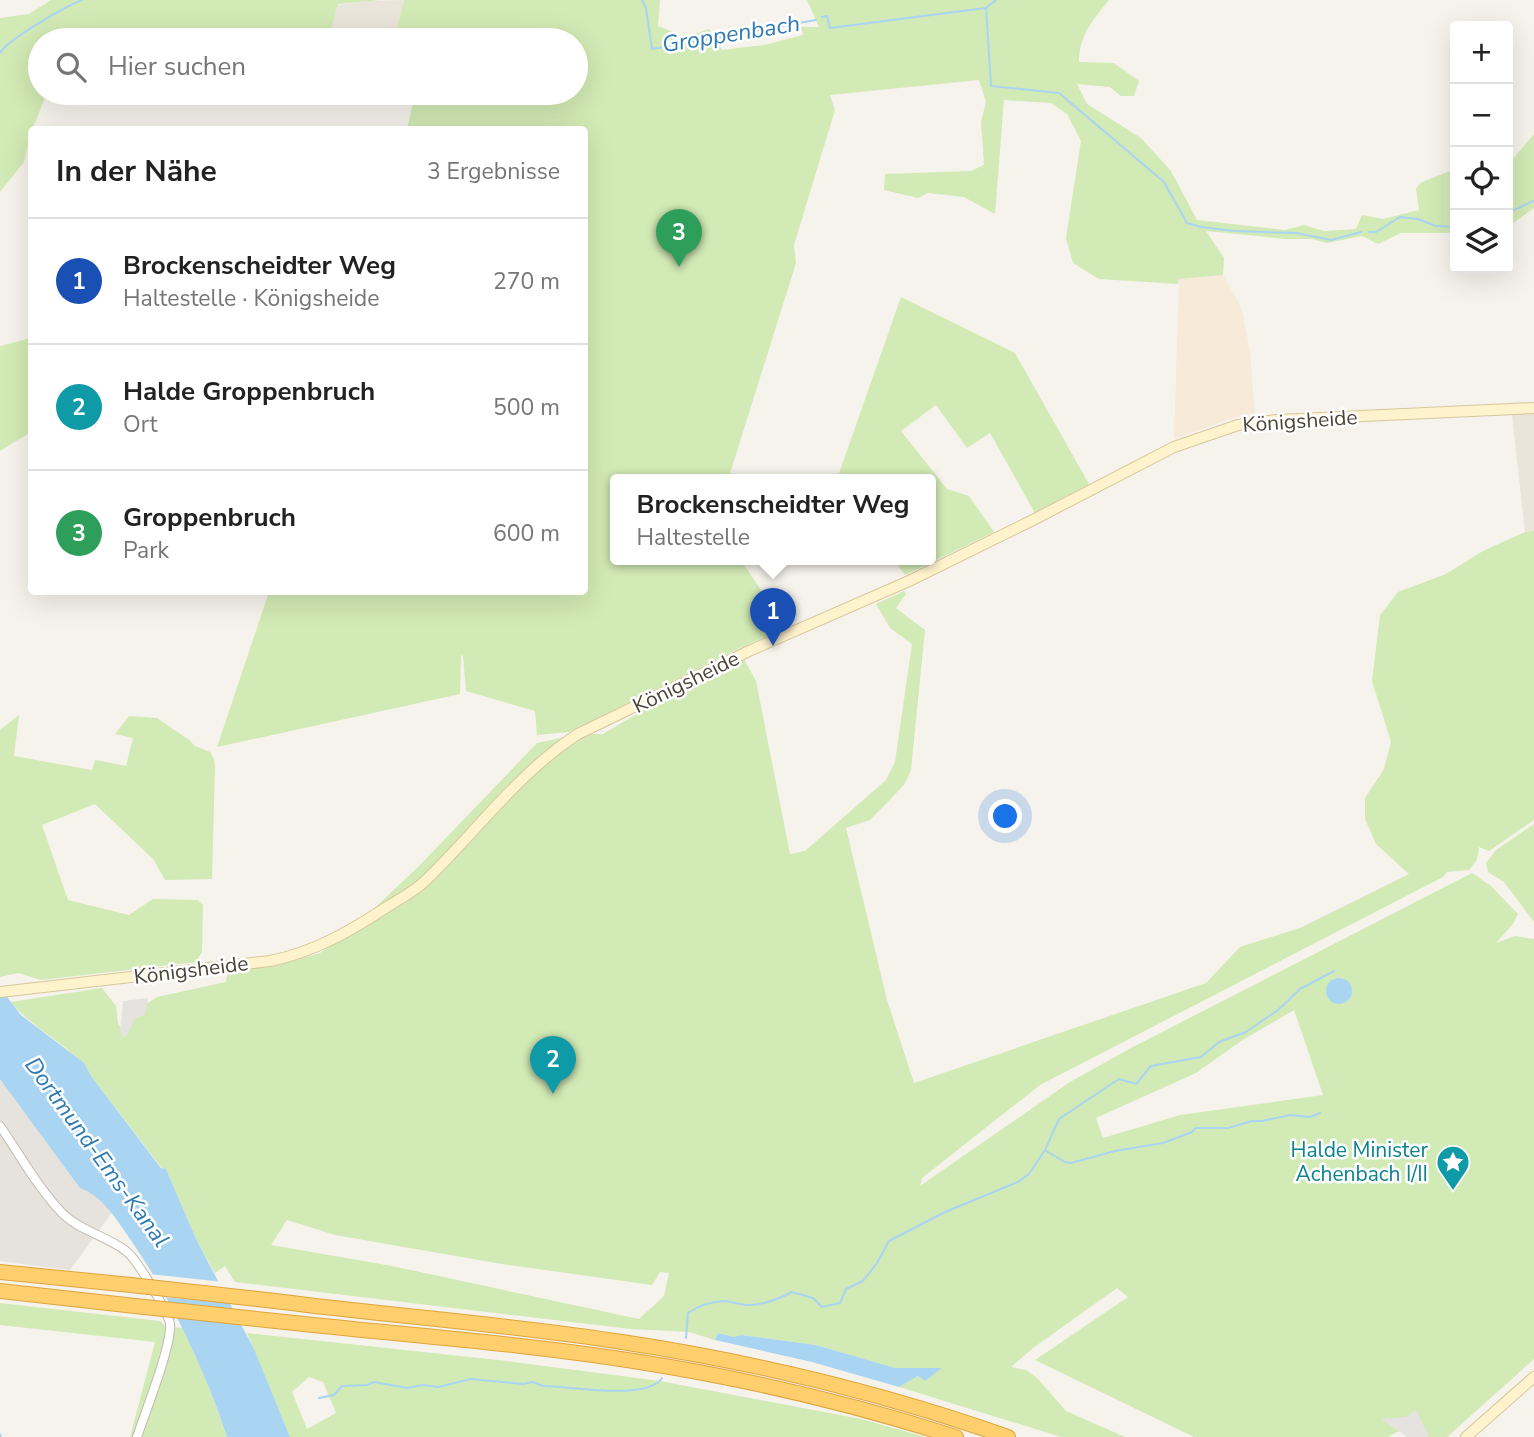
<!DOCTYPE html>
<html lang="de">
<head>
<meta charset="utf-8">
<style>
	body { margin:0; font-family:"Nunito Sans",sans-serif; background:#f6f6f6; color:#222 }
	.controls { position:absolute; right:21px; top:21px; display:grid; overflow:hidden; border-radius:7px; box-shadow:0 7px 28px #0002 }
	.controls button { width:63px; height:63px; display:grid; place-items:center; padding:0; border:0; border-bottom:2px solid #e0e0e0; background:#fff; color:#222; font:35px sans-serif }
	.you { position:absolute; left:1006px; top:817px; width:24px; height:24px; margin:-18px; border:5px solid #fff; border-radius:50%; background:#1a73e8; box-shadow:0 0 0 10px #1a73e833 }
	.badge { display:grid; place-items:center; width:46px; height:46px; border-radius:50%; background:#2563eb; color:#fff; font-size:23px; font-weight:700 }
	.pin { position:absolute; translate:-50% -58px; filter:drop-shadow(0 2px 4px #0008) }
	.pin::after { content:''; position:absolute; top:37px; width:24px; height:21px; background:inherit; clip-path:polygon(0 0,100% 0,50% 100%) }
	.popup { position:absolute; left:610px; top:474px; width:326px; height:91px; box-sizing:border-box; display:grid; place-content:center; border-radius:7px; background:#fff; filter:drop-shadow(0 2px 5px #0005); font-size:23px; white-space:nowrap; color:#767676 }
	.popup b { font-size:26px; color:#222 }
	.popup::after { content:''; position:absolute; left:50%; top:100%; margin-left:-14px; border:14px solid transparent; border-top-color:#fff }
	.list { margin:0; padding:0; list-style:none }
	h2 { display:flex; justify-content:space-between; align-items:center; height:91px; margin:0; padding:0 28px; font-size:30px }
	h2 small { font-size:23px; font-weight:400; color:#767676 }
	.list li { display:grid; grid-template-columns:46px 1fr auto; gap:21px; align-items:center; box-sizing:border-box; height:126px; padding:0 28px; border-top:2px solid #e0e0e0 }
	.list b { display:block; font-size:26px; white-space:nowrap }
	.list p { margin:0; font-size:23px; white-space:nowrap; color:#767676 }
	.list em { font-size:23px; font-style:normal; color:#767676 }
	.icon { flex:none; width:38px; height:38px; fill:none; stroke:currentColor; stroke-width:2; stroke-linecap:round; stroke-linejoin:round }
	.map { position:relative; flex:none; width:1534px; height:1437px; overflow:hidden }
	.search { position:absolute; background:#fff; box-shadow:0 7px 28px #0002; left:28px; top:28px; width:560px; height:77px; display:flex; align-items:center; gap:18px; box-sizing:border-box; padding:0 24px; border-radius:38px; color:#767676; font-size:26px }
	.panel { position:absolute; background:#fff; box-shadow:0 7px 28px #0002; left:28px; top:126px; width:560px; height:469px; border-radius:7px }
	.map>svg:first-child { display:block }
	.residential { fill:#eae5da }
	.commercial { fill:#f7ead8 }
	.industrial { fill:#e6e2dd }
	.green { fill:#d2eab5; fill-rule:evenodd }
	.parking { fill:#e5e3e0 }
	.water { fill:#a9d4f2 }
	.pier { fill:#f6f3ec }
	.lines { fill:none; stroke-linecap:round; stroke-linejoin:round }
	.stream { stroke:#a9d4f2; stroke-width:2 }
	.street-casing { stroke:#c2bbae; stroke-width:10 }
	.secondary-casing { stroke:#d6c79b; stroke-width:12 }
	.highway-casing { stroke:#e0a43c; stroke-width:16 }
	.street { stroke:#fff; stroke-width:8 }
	.secondary { stroke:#fff3cd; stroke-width:10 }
	.highway { stroke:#ffcf6e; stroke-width:14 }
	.highway-bridge-casing { stroke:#e0a43c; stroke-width:16; stroke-linecap:butt }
	.highway-bridge { stroke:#ffcf6e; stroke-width:14 }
	.labels { text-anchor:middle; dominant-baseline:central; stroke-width:5; stroke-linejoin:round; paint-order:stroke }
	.street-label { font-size:21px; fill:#4b4439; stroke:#fff }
	.culture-label { font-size:21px; fill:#0d838f; stroke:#fff; text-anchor:end }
	.water-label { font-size:23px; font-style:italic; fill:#2e7ab2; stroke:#fff }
</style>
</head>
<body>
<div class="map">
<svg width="1534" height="1437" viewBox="0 0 1534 1437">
	<rect width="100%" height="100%" fill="#f6f3ec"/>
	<g class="residential">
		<path d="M404 0 394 40H328L337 5 370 1Z"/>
		<path d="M1534 413V531L1525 532 1512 415Z"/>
	</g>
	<path class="commercial" d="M1223 275 1242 309 1250 352 1255 414 1233 418 1174 439 1179 279Z"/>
	<path class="industrial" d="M0 1034 126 1193 70 1270 0 1261Z"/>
	<g class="green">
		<path d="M51 0H381L338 4 328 40H40V93H47L32 130 24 162 0 192V18L29 14Z"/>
		<path d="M404 0H660L658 26 685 37 709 29 722 50 765 45 803 35 801 27H819L807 0H1109C1093 20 1079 35 1079 62L1114 63 1139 81 1134 96H1121L1110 87 1077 84 1087 104 1141 138 1171 171 1197 220 1285 230 1304 225 1324 231 1356 229 1362 215 1383 219 1419 210 1416 188 1422 182 1455 169V233H1401L1378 244 1362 236 1327 243 1311 239H1286L1206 231 1224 258 1223 275 1179 279 1178 284 1099 279 1073 263 1066 238 1081 141 1067 114 1051 103 1004 100 995 214 964 197 928 193 918 198 884 190 885 174 971 171 984 165 981 122 986 102 979 80 830 95 835 110 794 245 796 263 728 480H616V560H741L786 628 740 648 569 732 537 735 535 711 466 691 463 656 461 655 460 694 217 747 269 592H584V130L407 129 415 95 422 93H576V40H394Z"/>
		<path d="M1534 134V208L1508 227V160L1511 161Z"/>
		<path d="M901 297 1015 353 1089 484 1035 513 990 433 967 448 936 405 901 431 947 489 969 496 994 532 905 575 894 560H931V480L837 479Z"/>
		<path d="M31 338V432L0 451V346Z"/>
		<path d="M1534 531V820L1489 851 1479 847 1477 860 1469 870 1447 872 1443 877 1040 1085 922 1178 920 1186 1070 1082 1131 1048 1472 873 1491 886 1518 914 1513 924 1496 943 1515 936 1534 939V1359L1447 1437H1415L1405 1428 1388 1437H1194L1035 1360 1128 1297 1117 1288 1033 1348 1011 1367 1026 1370 1037 1378 1066 1411 1125 1437H1061L899 1387 918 1376 925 1381 941 1368H895L816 1345 741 1335 734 1337 718 1333 715 1340 689 1332 631 1329 235 1282 225 1266 215 1273 197 1241 166 1169 162 1168 91 1076C78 1049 32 1029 11 1002L102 988 116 1006 118 1024 128 1034 134 1012 157 997 226 982 228 969 271 967 320 953 346 935 418 867 537 743 578 734H603L659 701 744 659 756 681 790 854 805 851 886 780 895 762 912 644 890 628 876 604 904 591 906 594 896 608 925 630 911 770 904 785 870 820 846 828 887 1000 914 1083 1206 983 1240 947 1300 928 1409 874 1376 844 1365 819V798L1384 769 1391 742 1372 681 1380 615 1398 592 1446 574 1483 551 1525 532ZM1294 1010 1323 1095 1180 1115 1103 1138 1096 1118 1196 1073 1241 1041ZM287 1220 335 1235 502 1264 652 1285 660 1272 669 1273 664 1296 639 1319 392 1266 271 1245Z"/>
		<path d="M19 715 14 756 92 770 95 760 126 766 133 738 115 734 129 716 157 718 189 740 195 746 210 752 214 759 215 766 212 879 165 880 154 860 95 804 42 825 68 900 129 915 153 899 198 900 203 905 202 952 196 962 41 980 18 973 0 977V730Z"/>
		<path d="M1534 824V922L1504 882 1488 872 1486 863 1496 850Z"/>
		<path d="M0 1303 160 1321 166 1327 183 1328 204 1374 227 1437H130L155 1342 0 1325Z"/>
		<path d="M247 1333 507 1361 660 1381 861 1419 925 1437H290ZM309 1377 323 1382 336 1413 307 1429 292 1392Z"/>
	</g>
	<g class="parking">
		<path d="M148 998 145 1015 135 1018 128 1034 123 1038 120 1031 123 1001Z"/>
		<path d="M1416 1410 1429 1437H1407L1381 1419 1406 1417Z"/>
	</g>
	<g class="water">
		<circle cx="1339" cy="991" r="13"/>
		<path d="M0 988 21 1015 84 1063 91 1076 161 1168 166 1169 197 1241 254 1349 290 1437H227C203 1365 171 1298 128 1236 114 1216 103 1197 80 1188L0 1079Z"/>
		<path d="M718 1333 734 1337 741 1335 816 1345 895 1368H942L925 1381 918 1376 899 1387 812 1362 715 1340Z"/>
	</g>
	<path class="pier" d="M149 1274 224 1282 236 1304 162 1297Z"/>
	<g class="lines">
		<g class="stream">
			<path d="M642 0 646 8 652 49 816 20"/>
			<path d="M986 8 991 86 1059 93 1164 182 1187 223 1201 227 1234 231 1296 233 1331 240 1361 232"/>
			<path d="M822 17 827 16 830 28 986 8 996 0"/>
			<path d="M0 53C7 40 66 6 82 0"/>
			<path d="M1508 213 1533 201"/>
			<path d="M1369 232H1376L1400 217 1418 219 1436 226 1455 227"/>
			<path d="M1046 1151 1065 1162 1071 1163 1115 1151 1163 1143 1192 1132 1196 1128H1228L1252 1121H1262L1290 1115 1310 1117 1320 1113"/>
			<path d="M686 1338 688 1313C698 1306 711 1302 723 1301 732 1301 742 1306 751 1305 766 1304 779 1299 792 1292L813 1298 822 1307 840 1303 846 1289 863 1281 877 1263 889 1241 945 1212 1018 1182 1029 1174 1045 1150 1059 1119 1119 1079 1136 1084 1151 1066 1201 1057 1219 1042 1246 1032 1278 1010 1300 989 1334 971"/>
			<path d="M319 1398 334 1395 342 1386 367 1385 374 1382 407 1388 423 1385 438 1387 471 1379 523 1384 533 1382 543 1386C570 1386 647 1401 662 1378"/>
			<path d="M0 1434 1 1437"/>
		</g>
		<defs>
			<path id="street" d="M0 1126C20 1155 38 1188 62 1213 80 1231 107 1236 126 1251 137 1259 168 1312 170 1324 172 1345 145 1413 137 1437"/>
			<g id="secondary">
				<path d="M0 992 270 961C315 952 352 930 390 905 401 898 415 891 425 881 476 832 518 773 578 734L749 651 909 581 1033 520 1174 447 1238 425 1277 420 1534 408"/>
				<path d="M1466 1437 1534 1377"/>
			</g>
			<g id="highway">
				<path d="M0 1272 131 1285"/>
				<path d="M0 1291 135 1306"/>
				<path d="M275 1301C391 1316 507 1324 622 1342 754 1362 883 1393 1008 1437"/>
				<path d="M285 1322C403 1335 522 1343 640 1362 747 1379 853 1404 956 1437"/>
			</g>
		</defs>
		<use href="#street" class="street-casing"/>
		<use href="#secondary" class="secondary-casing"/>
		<use href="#highway" class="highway-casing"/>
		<use href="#street" class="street"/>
		<use href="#secondary" class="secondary"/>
		<use href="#highway" class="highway"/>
		<defs>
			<g id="highway-bridge">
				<path d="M131 1285 275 1301"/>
				<path d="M135 1306 285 1322"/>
			</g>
		</defs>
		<use href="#highway-bridge" class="highway-bridge-casing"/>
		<use href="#highway-bridge" class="highway-bridge"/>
	</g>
	<defs>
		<symbol id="sight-pin" viewBox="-11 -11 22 30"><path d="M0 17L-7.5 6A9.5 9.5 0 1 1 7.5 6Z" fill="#0f9aa8" stroke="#fff"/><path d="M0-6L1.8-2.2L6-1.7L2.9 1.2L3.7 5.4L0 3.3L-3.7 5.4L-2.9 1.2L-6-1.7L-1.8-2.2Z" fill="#fff"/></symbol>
	</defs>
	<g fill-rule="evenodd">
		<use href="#sight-pin" x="1434" y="1143" width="38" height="52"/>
	</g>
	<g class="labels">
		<g class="street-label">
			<text transform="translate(1300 421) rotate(-4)">Königsheide</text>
			<text transform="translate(686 682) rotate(-26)">Königsheide</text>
			<text transform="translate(191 970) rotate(-7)">Königsheide</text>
		</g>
		<g class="culture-label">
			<text x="1428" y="1150">Halde Minister<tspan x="1428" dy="24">Achenbach I/II</tspan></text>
		</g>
		<g class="water-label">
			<text transform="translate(731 34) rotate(-9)">Groppenbach</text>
			<text transform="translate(97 1152) rotate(54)">Dortmund-Ems-Kanal</text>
		</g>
	</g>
</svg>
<div class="controls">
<button>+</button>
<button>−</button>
<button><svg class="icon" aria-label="locate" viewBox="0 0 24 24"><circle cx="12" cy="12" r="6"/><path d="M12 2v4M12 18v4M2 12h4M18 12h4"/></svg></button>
<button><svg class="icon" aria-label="layers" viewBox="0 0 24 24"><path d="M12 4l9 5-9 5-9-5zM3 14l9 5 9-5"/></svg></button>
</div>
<div class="you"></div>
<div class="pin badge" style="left:773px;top:646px;background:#1a4fb4">1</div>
<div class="popup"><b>Brockenscheidter Weg</b>Haltestelle</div>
<div class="pin badge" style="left:553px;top:1094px;background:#0f9aa8">2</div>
<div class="pin badge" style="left:679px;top:267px;background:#2e9e5b">3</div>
<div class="search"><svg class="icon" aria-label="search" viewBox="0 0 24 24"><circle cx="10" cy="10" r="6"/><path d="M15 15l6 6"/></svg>Hier suchen</div>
<section class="panel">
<h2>In der Nähe<small>3 Ergebnisse</small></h2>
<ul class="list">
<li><span class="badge" style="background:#1a4fb4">1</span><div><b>Brockenscheidter Weg</b><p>Haltestelle · Königsheide</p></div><em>270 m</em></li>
<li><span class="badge" style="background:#0f9aa8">2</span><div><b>Halde Groppenbruch</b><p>Ort</p></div><em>500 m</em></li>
<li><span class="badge" style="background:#2e9e5b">3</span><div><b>Groppenbruch</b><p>Park</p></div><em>600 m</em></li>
</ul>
</section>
</div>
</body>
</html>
